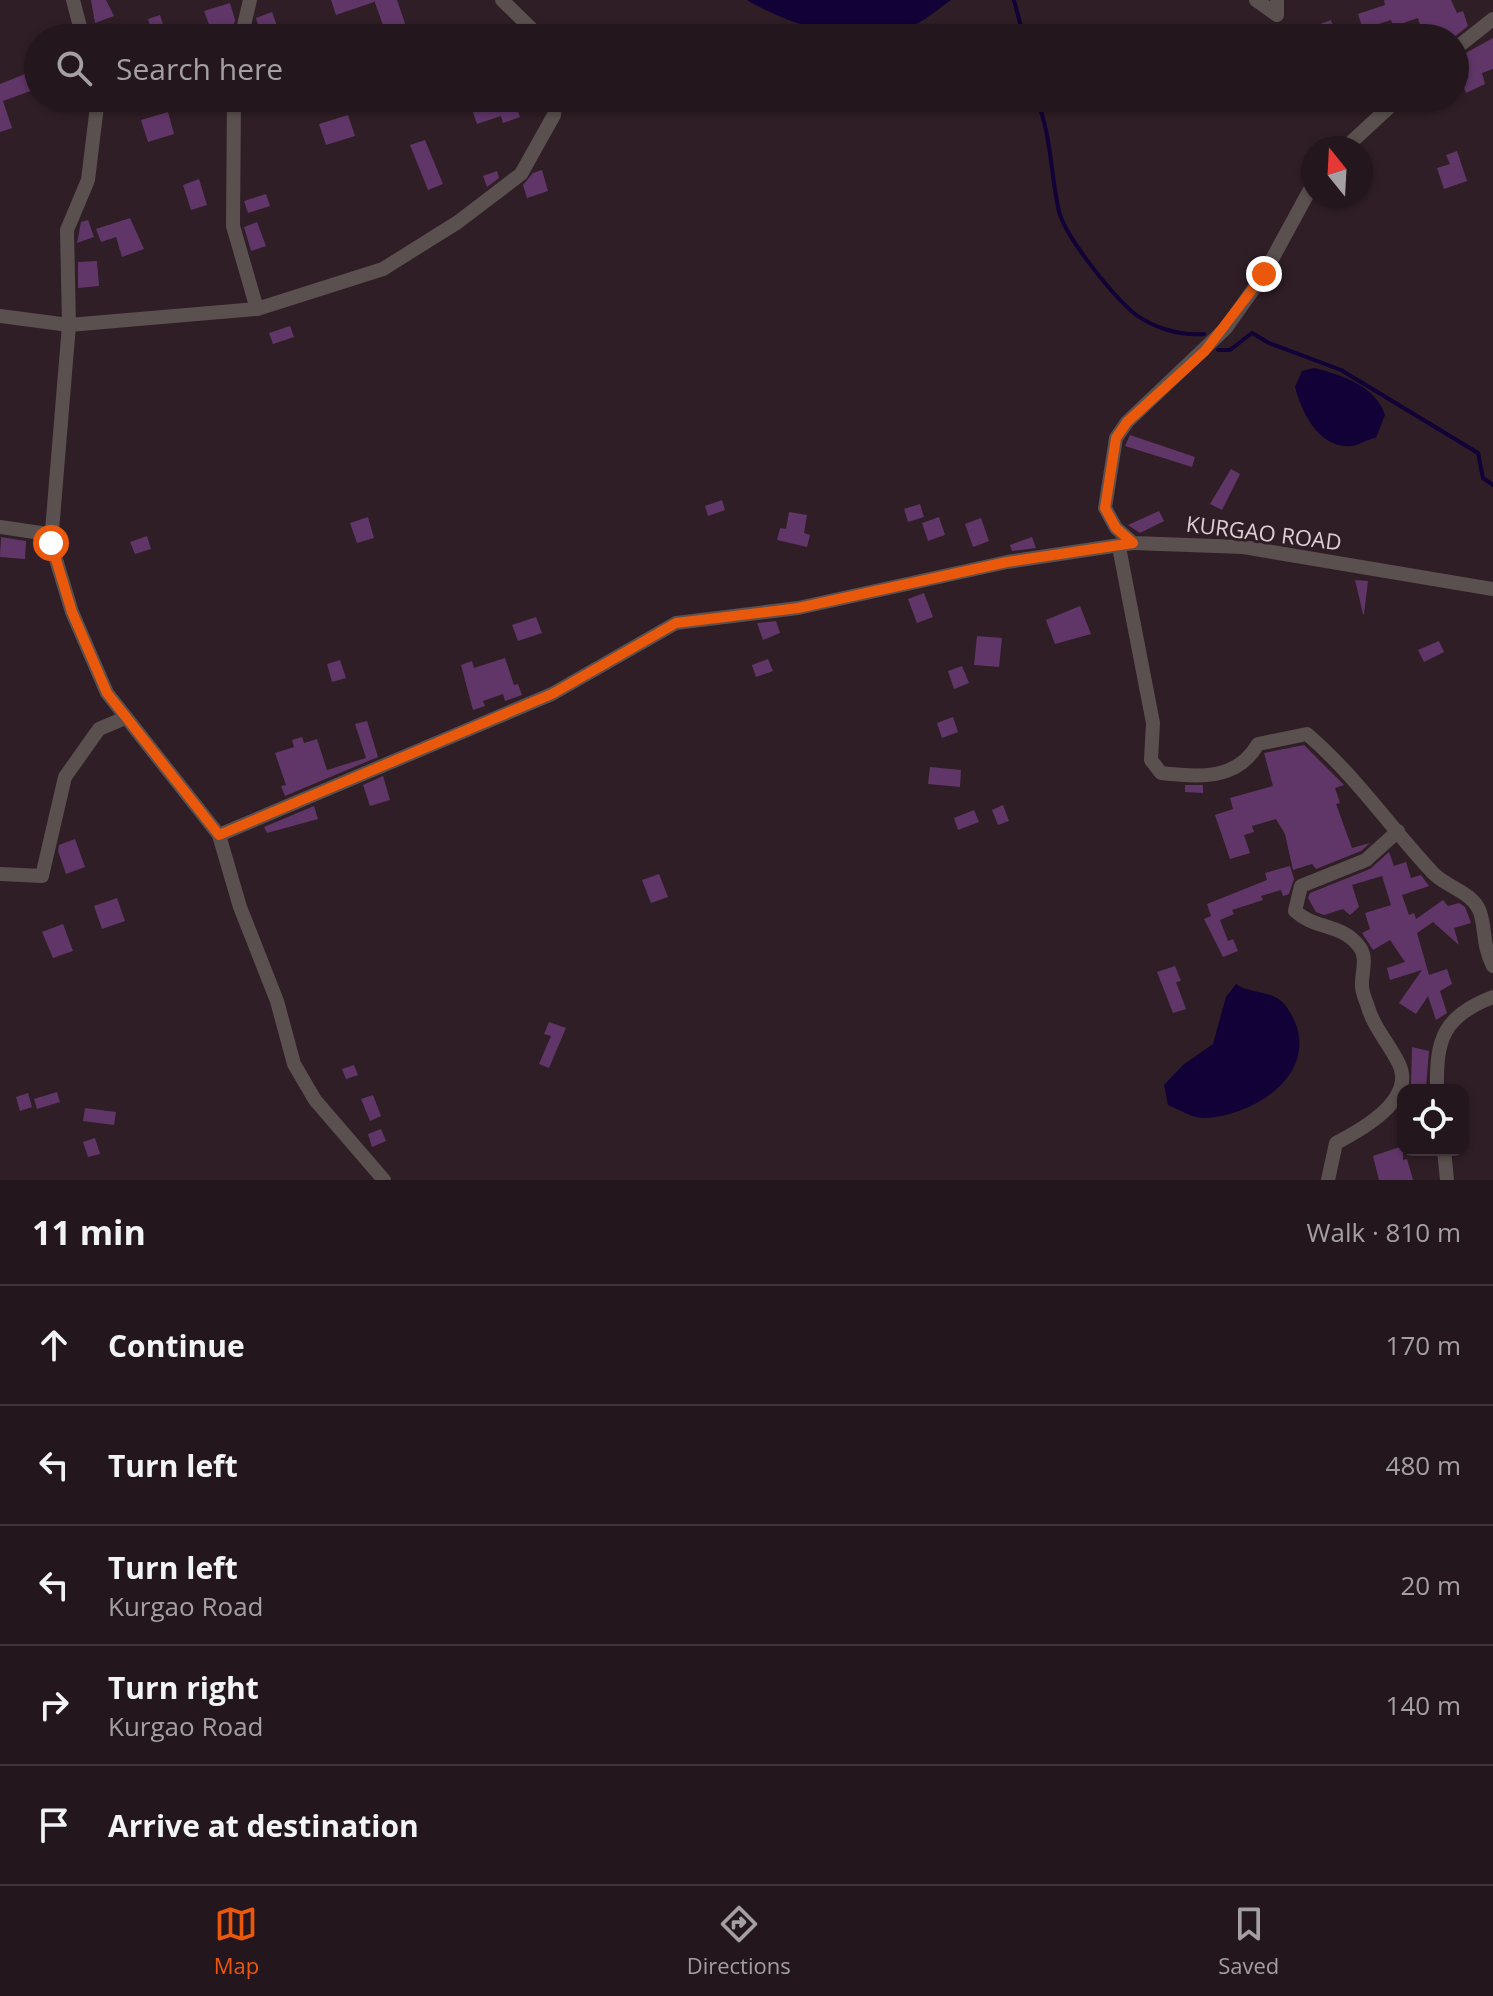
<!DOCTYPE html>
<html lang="en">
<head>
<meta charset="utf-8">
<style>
	body { margin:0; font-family:"Open Sans",sans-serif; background:#2f2329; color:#f1f3f6 }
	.controls { position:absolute; right:24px; bottom:24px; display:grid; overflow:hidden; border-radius:16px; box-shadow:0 2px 6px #0004 }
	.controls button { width:72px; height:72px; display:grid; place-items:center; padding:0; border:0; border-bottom:2px solid #40353b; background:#23161c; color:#f1f3f6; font:40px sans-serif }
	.compass { position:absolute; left:1301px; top:136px; width:72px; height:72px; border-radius:50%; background:#23161c; box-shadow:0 2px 6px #0004; rotate:342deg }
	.stop { position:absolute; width:24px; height:24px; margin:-18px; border:6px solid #ea580c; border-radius:50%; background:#fff }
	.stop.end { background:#ea580c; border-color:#fff; box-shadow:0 2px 8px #0008 }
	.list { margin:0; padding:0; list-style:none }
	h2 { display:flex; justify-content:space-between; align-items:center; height:104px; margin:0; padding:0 32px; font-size:34px }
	h2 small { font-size:26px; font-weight:400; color:#a39fa3 }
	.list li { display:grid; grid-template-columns:52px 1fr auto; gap:24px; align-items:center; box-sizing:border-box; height:120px; padding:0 32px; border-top:2px solid #40353b }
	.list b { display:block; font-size:30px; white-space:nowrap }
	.list p { margin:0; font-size:26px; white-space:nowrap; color:#a39fa3 }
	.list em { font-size:26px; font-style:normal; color:#a39fa3 }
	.icon { flex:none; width:44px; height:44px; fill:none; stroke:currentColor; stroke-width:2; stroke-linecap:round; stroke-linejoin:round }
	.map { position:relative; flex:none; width:1493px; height:1180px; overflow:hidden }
	.search { position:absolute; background:#23161c; box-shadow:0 2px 6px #0004; left:24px; right:24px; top:24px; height:88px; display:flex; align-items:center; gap:20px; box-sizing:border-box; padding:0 28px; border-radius:44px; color:#a39fa3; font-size:30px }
	.sheet { height:704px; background:#23161c }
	nav { display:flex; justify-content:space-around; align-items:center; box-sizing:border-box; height:112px; border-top:2px solid #40353b; background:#23161c; font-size:22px; color:#a39fa3 }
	nav a { display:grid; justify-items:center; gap:4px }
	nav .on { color:#ea580c }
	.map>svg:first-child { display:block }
	.water { fill:#110136 }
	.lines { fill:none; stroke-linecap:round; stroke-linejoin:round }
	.stream { stroke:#110136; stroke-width:4 }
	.building { fill:#603668 }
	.minor { stroke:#5a504f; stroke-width:14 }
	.route { stroke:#ea580c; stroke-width:10 }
	.labels { text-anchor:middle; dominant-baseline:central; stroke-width:6; stroke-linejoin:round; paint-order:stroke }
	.street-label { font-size:22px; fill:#dccfd4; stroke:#2f1e25 }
</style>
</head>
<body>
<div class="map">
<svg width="1493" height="1180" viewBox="0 0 1493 1180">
	<rect width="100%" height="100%" fill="#2f1e25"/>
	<g class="water">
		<path d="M747 0H951C938 9 924 22 909 27 859 47 791 26 747 0Z"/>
		<path d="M1314 368C1342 375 1376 386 1385 415L1376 438C1367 439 1359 445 1352 446 1319 449 1302 413 1295 387L1302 371Z"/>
		<path d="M1236 984C1251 995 1273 989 1286 1006 1329 1066 1260 1116 1203 1118 1192 1118 1178 1109 1168 1105L1164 1085 1183 1065 1213 1044 1226 997Z"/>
	</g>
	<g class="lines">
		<g class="stream">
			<path d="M1014 0 1024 38"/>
			<path d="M1036 98C1052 135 1050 173 1059 211 1065 237 1114 297 1135 314 1154 328 1180 336 1204 334"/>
			<path d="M1218 350H1230L1252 333 1269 343 1341 370 1478 453 1483 478 1493 485"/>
		</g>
	</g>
	<g class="building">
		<path d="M91 0H106L114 16 95 23Z"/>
		<path d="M331 0H374V2L336 15Z"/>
		<path d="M374 0H397L410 38H381L378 27 383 25Z"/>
		<path d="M1384 0H1451L1457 13 1463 11 1468 26 1453 38H1424L1418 18 1403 23H1392L1391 20 1363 29 1358 14 1385 5Z"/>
		<path d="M230 3 235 20 232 31 226 33 228 38H214L204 11Z"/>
		<path d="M272 12 277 26 260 32 256 18Z"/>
		<path d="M160 15 164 27 152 31 148 19Z"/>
		<path d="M1331 20 1337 38H1319L1315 26Z"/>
		<path d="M1493 38V69L1482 73 1485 84 1466 93 1460 77 1455 84V59Z"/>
		<path d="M30 72 36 89 3 101 12 128 0 132V84Z"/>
		<path d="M468 98H513L520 117 503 123 501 116 477 124Z"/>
		<path d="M168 112 174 134 148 142 141 120Z"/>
		<path d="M348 115 355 136 326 145 319 124Z"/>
		<path d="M425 140 443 184 428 190 410 145Z"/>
		<path d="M1457 151 1467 181 1444 189 1437 168 1450 164 1446 155Z"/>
		<path d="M542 170 548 191 527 198 523 185 533 173Z"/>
		<path d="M497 171 499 178 487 187 483 176Z"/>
		<path d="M199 179 207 205 191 210 183 185Z"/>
		<path d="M266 194 270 206 248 213 244 201Z"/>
		<path d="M130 218 144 249 122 257 116 237 101 242 96 229Z"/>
		<path d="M88 220 94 237 77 243 81 222Z"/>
		<path d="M257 222 266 246 251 251 244 227Z"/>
		<path d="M97 261 99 286 78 288V262Z"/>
		<path d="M290 326 294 337 273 344 269 333Z"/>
		<path d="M1130 435 1195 457 1192 467 1125 446Z"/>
		<path d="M1231 469 1240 474 1222 510 1210 504Z"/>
		<path d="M722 500 725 510 708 516 705 506Z"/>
		<path d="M920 504 924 517 908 522 904 509Z"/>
		<path d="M1159 511 1164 521 1140 533 1128 525Z"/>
		<path d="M789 512 807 515 804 533 810 535 807 547 777 540 780 528 786 529Z"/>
		<path d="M368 517 374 538 357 543 350 523Z"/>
		<path d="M939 517 945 535 928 541 922 523Z"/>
		<path d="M981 518 989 541 973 547 965 524Z"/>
		<path d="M147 536 151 549 135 554 130 542Z"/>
		<path d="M1 537 26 541 25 559 0 557Z"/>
		<path d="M1032 537 1036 548 1012 551 1010 545Z"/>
		<path d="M1355 580 1368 581 1364 614H1363Z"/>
		<path d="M924 593 933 617 917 623 908 599Z"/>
		<path d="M1080 606 1091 634 1055 644 1046 620Z"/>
		<path d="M536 617 542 633 518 641 512 625Z"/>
		<path d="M776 621 780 633 763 640 757 623Z"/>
		<path d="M977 636 1002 638 999 667 974 665Z"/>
		<path d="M1439 641 1444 652 1424 662 1418 650Z"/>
		<path d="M505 658 514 685 518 684 522 695 505 701 503 694 483 701 485 706 473 710 461 665 472 661 474 668Z"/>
		<path d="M768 659 773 671 756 677 752 665Z"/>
		<path d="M340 660 346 678 332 682 327 664Z"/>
		<path d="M962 666 969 683 954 689 948 671Z"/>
		<path d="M953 717 958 732 942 738 937 723Z"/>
		<path d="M367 721 378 757 285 796 281 786 286 785 275 753 294 747 292 740 302 737 304 743 317 739 327 770 366 758 355 724Z"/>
		<path d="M1304 745 1344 785 1335 788 1340 803 1336 804 1352 848 1370 843 1361 851 1316 869 1312 864 1293 870 1285 834 1276 819 1252 826 1254 832 1244 835 1250 853 1230 859 1215 815 1233 809 1230 798 1273 786 1264 753Z"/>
		<path d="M930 767 961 770 960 787 928 784Z"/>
		<path d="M383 776 390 800 370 806 363 785Z"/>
		<path d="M1185 785H1203V793L1185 792Z"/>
		<path d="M1003 805 1009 821 998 825 992 810Z"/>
		<path d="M314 806 318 819 267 833 264 827Z"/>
		<path d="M974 810 979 822 958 830 954 818Z"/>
		<path d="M75 839 85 867 66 874 58 851 59 845Z"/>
		<path d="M1389 852 1394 866 1406 862 1411 878 1421 875 1429 886 1402 895 1409 915 1414 913 1416 919 1443 900 1448 906 1459 903 1465 907 1471 923 1454 928 1459 945 1433 922 1417 933 1429 975 1447 969 1452 984 1440 991 1447 1013 1436 1020 1428 996 1416 1014 1399 1003 1422 970 1390 980 1387 968 1405 962 1390 940 1373 950 1362 933 1370 929 1365 913 1391 905 1382 876 1352 885 1359 907 1350 915 1343 909 1324 915 1316 912 1308 898 1310 893 1370 869Z"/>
		<path d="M1290 866 1294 879 1289 894 1283 896 1281 890 1261 896 1263 900 1232 910 1234 914 1220 920 1228 941 1233 939 1238 951 1223 957 1204 919 1211 916 1207 904 1267 880 1265 873Z"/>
		<path d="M659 874 668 897 651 903 642 880Z"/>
		<path d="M117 898 125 921 102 929 94 906Z"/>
		<path d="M63 924 73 951 53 958 42 932Z"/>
		<path d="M1175 966 1181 981 1176 982 1186 1009 1173 1013 1157 972Z"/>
		<path d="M549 1022 566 1028 549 1068 539 1064 551 1036 544 1034Z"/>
		<path d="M1412 1047 1429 1051 1426 1087 1411 1084Z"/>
		<path d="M354 1065 358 1075 346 1079 342 1069Z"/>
		<path d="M57 1092 60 1102 37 1109 34 1099Z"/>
		<path d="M28 1093 32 1107 20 1111 16 1097Z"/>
		<path d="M373 1095 381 1116 370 1121 361 1099Z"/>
		<path d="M85 1108 116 1112 114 1125 83 1121Z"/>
		<path d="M381 1129 386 1141 372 1147 368 1134Z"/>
		<path d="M95 1138 100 1154 88 1157 83 1142Z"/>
		<path d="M1403 1146V1160L1407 1159 1413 1180H1379L1373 1156Z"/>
	</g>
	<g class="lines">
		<g class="minor">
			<path d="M73 0 83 38"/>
			<path d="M502 0 541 38"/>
			<path d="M1256 0 1277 15V0"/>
			<path d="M241 38 250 0"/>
			<path d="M1455 49 1493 19"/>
			<path d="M234 98 233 226 257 309"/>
			<path d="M1345 148 1399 98"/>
			<path d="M1313 184 1264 274 1226 328 1127 422 1116 438 1105 508 1116 528 1133 543 1243 547 1493 589"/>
			<path d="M0 316 69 325 257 309 383 269 458 222 521 174 554 115 556 98"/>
			<path d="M0 527 41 533 51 543 72 612 107 693 219 835 240 907 277 1001 294 1064 315 1100 384 1180"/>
			<path d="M51 543 69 325 67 230 88 180 98 98"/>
			<path d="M1119 547 1153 723 1151 760 1161 773C1199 777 1237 781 1258 744L1307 734C1356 776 1390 827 1433 873 1446 887 1473 892 1480 912 1486 930 1482 944 1493 966"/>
			<path d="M219 835 552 694 676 623 798 608 1007 562 1133 543"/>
			<path d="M0 874 42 876 65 777 99 729 125 718"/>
			<path d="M1437 1090C1436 1039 1443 1016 1493 997"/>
			<path d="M1444 1150 1447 1180"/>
			<path d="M1328 1180 1336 1143C1361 1130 1416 1100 1399 1064 1389 1043 1373 1027 1367 1004 1365 999 1362 992 1362 986 1361 973 1369 957 1358 945 1340 923 1314 929 1295 911L1301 886 1366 860 1398 831"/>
		</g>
	</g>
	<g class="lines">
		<path class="route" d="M51 543 72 612 107 693 219 835 552 694 676 623 798 608 1007 562 1133 543 1116 528 1105 508 1116 438 1127 422 1205 351 1264 274"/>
	</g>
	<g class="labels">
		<g class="street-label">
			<text transform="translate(1264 532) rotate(7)">KURGAO ROAD</text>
		</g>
	</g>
</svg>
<div class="controls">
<button><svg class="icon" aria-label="locate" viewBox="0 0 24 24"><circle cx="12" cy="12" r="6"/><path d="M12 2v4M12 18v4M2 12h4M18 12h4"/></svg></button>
</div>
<svg class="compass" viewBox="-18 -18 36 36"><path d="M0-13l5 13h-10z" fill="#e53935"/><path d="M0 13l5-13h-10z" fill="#a39fa3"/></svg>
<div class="stop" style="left:51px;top:543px"></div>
<div class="stop end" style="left:1264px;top:274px"></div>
<div class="search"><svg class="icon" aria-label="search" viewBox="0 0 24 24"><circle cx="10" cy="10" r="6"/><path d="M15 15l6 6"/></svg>Search here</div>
</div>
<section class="sheet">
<h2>11 min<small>Walk · 810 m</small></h2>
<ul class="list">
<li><svg class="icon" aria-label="ahead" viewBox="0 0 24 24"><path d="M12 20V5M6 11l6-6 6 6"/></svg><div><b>Continue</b></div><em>170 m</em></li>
<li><svg class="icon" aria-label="left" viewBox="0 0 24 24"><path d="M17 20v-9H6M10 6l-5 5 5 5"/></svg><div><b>Turn left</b></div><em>480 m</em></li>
<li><svg class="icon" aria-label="left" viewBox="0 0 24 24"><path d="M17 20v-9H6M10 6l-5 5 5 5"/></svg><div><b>Turn left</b><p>Kurgao Road</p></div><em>20 m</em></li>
<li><svg class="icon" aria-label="right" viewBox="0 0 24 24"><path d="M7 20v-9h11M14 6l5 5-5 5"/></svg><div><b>Turn right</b><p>Kurgao Road</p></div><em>140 m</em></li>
<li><svg class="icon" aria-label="arrive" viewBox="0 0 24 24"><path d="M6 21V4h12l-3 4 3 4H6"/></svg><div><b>Arrive at destination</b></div></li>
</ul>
</section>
<nav>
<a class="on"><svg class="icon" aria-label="map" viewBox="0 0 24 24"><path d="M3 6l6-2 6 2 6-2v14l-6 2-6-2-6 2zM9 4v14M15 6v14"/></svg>Map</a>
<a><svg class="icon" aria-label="directions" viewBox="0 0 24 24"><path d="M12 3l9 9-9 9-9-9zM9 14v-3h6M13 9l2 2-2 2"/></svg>Directions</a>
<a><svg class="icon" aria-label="saved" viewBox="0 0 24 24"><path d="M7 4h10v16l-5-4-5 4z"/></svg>Saved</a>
</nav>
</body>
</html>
